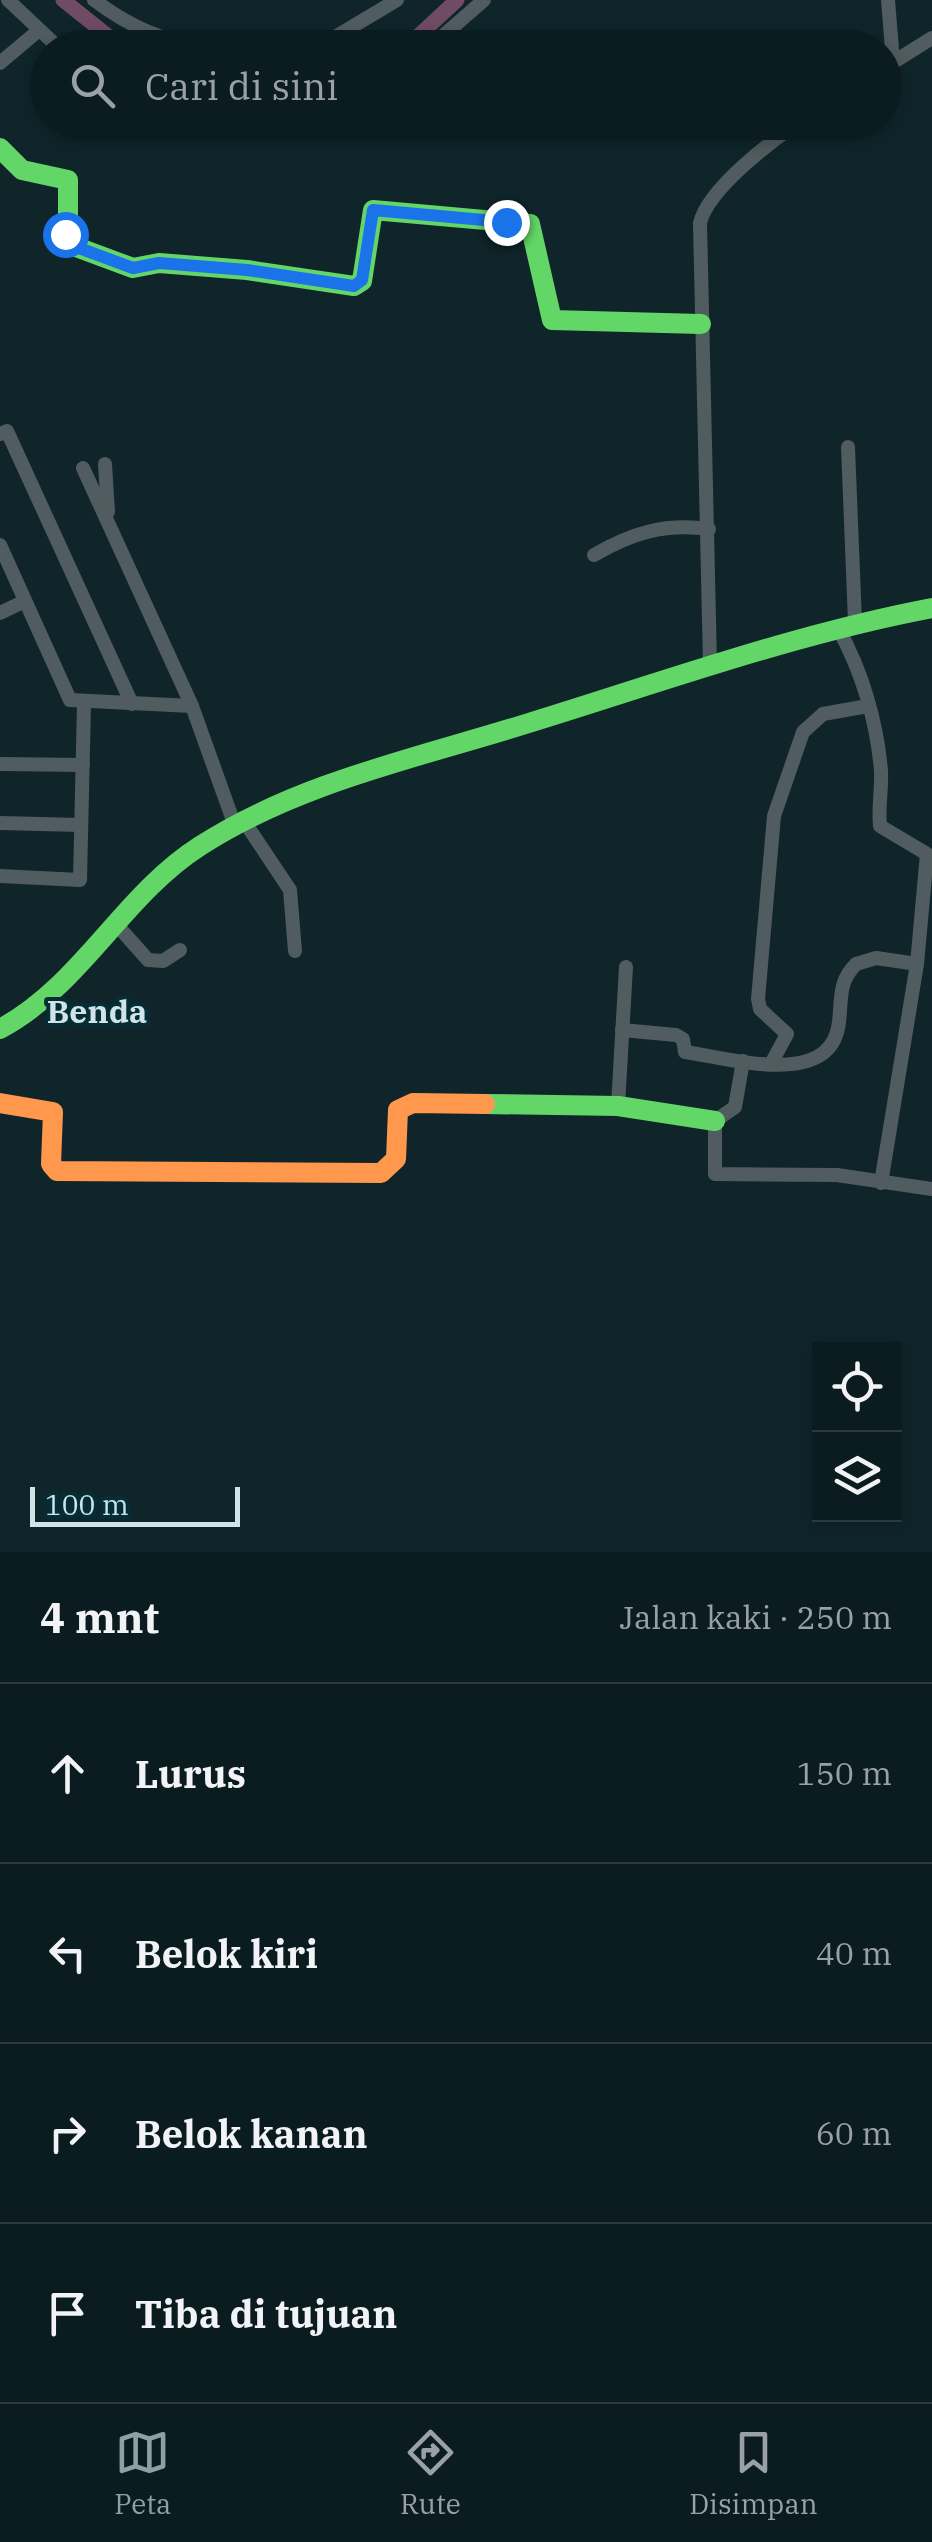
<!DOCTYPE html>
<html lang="id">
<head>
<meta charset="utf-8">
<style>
	body { margin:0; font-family:"IBM Plex Serif",serif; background:#19292d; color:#f1f3f6 }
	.controls { position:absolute; right:30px; bottom:30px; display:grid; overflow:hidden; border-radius:0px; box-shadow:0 5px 15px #0003 }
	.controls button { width:90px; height:90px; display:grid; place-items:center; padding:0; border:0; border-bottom:2px solid #2b3a3e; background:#0b1c20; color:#f1f3f6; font:50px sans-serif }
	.scale { position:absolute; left:30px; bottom:25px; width:210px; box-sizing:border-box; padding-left:10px; border:5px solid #cfe3e8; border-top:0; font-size:28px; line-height:35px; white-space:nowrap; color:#cfe3e8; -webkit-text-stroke:8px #042d35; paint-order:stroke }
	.stop { position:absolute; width:30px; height:30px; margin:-22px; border:8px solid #1a73e8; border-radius:50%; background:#fff }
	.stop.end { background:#1a73e8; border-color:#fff; box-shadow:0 2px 10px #0008 }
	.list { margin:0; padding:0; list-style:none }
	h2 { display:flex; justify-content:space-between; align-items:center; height:130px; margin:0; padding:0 40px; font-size:42px }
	h2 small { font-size:32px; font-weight:400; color:#9aa1a5 }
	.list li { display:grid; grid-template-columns:65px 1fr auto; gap:30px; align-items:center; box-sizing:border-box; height:180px; padding:0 40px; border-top:2px solid #2b3a3e }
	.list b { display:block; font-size:38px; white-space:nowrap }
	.list em { font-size:32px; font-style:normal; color:#9aa1a5 }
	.icon { flex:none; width:55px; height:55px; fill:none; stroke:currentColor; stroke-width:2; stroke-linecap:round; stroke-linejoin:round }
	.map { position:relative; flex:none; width:932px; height:1552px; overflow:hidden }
	.search { position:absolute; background:#0b1c20; box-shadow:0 5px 15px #0003; left:30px; right:30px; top:30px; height:110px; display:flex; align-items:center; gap:25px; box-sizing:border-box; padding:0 35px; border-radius:55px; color:#9aa1a5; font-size:38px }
	.sheet { height:850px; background:#0b1c20 }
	nav { display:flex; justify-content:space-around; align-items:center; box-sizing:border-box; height:140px; border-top:2px solid #2b3a3e; background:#0b1c20; font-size:28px; color:#9aa1a5 }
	nav a { display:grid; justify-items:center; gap:5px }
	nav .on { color:#8ca0a6 }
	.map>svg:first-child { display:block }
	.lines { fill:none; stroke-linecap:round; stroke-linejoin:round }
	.canal { stroke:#704b64; stroke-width:15 }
	.street { stroke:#505c5f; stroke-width:14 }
	.fast { stroke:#63d668; stroke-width:20 }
	.slow { stroke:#ff974d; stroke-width:20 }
	.route { stroke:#1a73e8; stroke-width:12 }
	.labels { text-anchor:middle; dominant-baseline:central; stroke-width:8; stroke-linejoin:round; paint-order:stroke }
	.quarter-label { font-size:32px; font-weight:bold; fill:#cfe3e8; stroke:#042d35 }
</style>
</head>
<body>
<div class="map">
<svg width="932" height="1552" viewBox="0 0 932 1552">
	<rect width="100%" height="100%" fill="#0f252a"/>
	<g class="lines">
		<g class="canal">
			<path d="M63 0 123 48"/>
			<path d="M394 48 415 39 457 0"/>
		</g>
		<g class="street">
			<path d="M8 0 59 48"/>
			<path d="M94 0C130 27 161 40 205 48"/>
			<path d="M888 0 893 62"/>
			<path d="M304 48 325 43 397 0"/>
			<path d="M429 48 484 0"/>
			<path d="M0 63 38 31"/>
			<path d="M884 68 932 38"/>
			<path d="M0 434 7 431 132 704"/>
			<path d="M848 447 855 622"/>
			<path d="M105 464 108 512"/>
			<path d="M83 468 192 706 235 826"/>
			<path d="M0 545 70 700 192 706"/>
			<path d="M594 555C632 533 664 523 709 529"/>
			<path d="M0 613 25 601"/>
			<path d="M710 664 700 223C708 189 771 141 800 122"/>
			<path d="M1 764 83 765"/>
			<path d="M244 821 290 890 295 951"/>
			<path d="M0 823 81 825"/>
			<path d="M0 876 80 880 84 704"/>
			<path d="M116 924 148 960 163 961 180 950"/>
			<path d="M622 1030 676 1035 683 1039 685 1052C729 1058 832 1090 839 1022 842 998 838 982 856 964L876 958 917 964 927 854 880 826C878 807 882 789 881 771 877 722 862 671 838 628"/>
			<path d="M743 1061 735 1107 715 1121V1174L837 1175 932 1189"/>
			<path d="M772 1062 787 1034 760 1009 758 999 774 816 803 732 823 714 868 706"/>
			<path d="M618 1106 626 967"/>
			<path d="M881 1183 917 964"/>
		</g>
		<g class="fast">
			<path d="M0 148 22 170 68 180V244L133 268 159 263 247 270 354 286 362 281 373 210 530 224 552 320 701 324"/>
			<path d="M0 1029C82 985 122 896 200 846 299 782 421 757 532 722 665 681 795 634 932 608"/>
			<path d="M485 1104 618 1106 715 1121"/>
		</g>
		<path class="slow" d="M0 1103 53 1112 51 1164 57 1171 381 1173 396 1159 398 1110 413 1103 485 1104"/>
	</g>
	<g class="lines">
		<path class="route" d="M65 234 68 244 133 268 159 263 247 270 354 286 362 280 373 210 506 222"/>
	</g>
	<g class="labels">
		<g class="quarter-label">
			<text x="97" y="1011">Benda</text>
		</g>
	</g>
</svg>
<div class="controls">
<button><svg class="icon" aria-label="locate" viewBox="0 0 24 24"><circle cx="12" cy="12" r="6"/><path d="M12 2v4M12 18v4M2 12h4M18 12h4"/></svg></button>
<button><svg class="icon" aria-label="layers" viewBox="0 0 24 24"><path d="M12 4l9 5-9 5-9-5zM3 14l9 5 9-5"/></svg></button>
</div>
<div class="scale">100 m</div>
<div class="stop" style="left:65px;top:234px"></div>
<div class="stop end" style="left:506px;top:222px"></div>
<div class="search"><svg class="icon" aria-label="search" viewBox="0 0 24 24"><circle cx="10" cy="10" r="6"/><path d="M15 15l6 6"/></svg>Cari di sini</div>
</div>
<section class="sheet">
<h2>4 mnt<small>Jalan kaki · 250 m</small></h2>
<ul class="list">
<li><svg class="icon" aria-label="ahead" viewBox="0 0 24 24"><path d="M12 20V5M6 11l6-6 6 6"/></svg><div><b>Lurus</b></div><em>150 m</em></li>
<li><svg class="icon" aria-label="left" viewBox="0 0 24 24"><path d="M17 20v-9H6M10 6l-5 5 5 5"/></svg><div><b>Belok kiri</b></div><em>40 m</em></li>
<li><svg class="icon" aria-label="right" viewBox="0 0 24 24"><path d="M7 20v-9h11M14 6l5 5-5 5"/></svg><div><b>Belok kanan</b></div><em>60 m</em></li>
<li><svg class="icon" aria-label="arrive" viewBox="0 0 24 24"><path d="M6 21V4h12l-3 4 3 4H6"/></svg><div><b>Tiba di tujuan</b></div></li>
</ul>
</section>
<nav>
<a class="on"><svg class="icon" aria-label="map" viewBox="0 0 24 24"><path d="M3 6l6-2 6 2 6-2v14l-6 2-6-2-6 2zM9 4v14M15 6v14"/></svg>Peta</a>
<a><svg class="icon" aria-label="directions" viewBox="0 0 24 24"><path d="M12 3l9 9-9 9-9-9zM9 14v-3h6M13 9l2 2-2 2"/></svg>Rute</a>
<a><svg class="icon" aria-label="saved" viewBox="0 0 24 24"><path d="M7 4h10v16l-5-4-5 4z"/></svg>Disimpan</a>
</nav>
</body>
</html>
